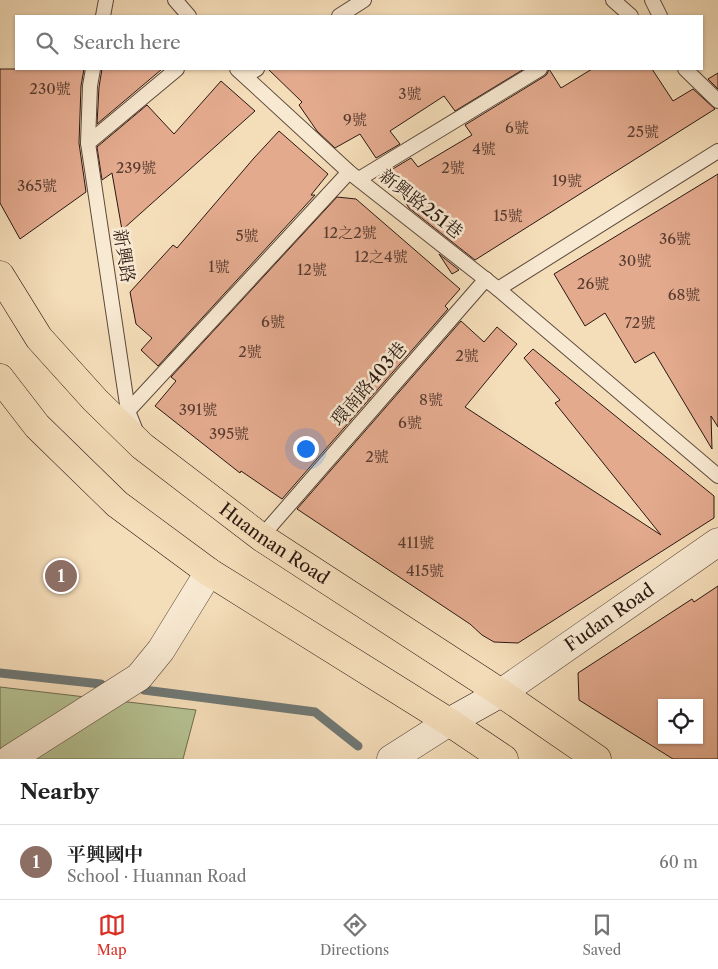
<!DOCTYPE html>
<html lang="en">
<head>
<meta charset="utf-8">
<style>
	body { margin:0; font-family:"Libre Caslon Text","Noto Serif TC",serif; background:#f6f6f6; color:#222 }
	.controls { position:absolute; right:15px; bottom:15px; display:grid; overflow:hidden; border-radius:0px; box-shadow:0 1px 4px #0004 }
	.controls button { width:45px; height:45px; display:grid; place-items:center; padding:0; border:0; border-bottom:1px solid #e0e0e0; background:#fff; color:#222; font:25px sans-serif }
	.you { position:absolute; left:305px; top:448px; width:18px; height:18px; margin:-12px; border:4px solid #fff; border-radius:50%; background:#1a73e8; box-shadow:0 0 0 8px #1a73e833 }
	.badge { display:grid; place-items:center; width:32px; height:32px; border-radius:50%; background:#d93025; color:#fff; font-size:16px; font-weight:700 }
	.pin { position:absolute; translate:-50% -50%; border:2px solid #fff; box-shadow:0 1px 5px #0006 }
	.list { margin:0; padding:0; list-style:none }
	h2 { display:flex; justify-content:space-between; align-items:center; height:65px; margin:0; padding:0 20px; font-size:21px }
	h2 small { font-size:16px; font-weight:400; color:#767676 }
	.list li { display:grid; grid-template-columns:32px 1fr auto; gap:15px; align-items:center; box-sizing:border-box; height:75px; padding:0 20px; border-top:1px solid #e0e0e0 }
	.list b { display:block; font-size:19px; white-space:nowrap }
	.list p { margin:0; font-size:16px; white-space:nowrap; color:#767676 }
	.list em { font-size:16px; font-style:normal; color:#767676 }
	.icon { flex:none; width:28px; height:28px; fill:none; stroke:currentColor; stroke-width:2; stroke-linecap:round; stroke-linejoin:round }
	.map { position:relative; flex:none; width:718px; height:759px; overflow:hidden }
	.search { position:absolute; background:#fff; box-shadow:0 1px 4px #0004; left:15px; right:15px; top:15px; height:55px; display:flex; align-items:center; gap:12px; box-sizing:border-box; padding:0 18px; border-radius:0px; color:#767676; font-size:19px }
	.sheet { height:140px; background:#fff }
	nav { display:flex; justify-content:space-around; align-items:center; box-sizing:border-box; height:70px; border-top:1px solid #e0e0e0; background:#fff; font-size:14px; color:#767676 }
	nav a { display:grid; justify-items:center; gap:2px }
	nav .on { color:#d93025 }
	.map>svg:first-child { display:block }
	.green { fill:#b6c293; stroke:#706d52 }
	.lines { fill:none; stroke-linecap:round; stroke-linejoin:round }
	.stream { stroke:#707975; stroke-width:9 }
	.building { fill:#e3aa8e; stroke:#2b1811; fill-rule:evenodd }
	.lane-casing { stroke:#5d493b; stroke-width:16 }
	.street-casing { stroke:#5d493b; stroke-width:29 }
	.secondary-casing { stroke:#2b1811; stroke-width:29 }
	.primary-casing { stroke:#2b1811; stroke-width:29 }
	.lane { stroke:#f8e9d2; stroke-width:14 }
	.street { stroke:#f8e9d2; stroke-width:28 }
	.secondary { stroke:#f8e9d2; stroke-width:28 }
	.primary { stroke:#f4ddb9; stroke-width:28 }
	.labels { text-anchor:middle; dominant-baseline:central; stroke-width:5; stroke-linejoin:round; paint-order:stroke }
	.number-label { font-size:15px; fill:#593c30 }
	.street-label { font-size:18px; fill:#2b1811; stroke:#f8e9d2 }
</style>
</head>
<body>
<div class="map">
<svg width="718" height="759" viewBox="0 0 718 759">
	<rect width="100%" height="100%" fill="#f4ddb9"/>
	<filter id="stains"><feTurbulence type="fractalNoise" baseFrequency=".004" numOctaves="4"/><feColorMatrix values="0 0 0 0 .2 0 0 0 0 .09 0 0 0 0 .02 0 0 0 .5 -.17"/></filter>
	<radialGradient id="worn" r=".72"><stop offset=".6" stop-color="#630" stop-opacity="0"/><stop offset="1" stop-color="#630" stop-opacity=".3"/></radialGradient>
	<path class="green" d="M0 687 196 710 183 759H0Z"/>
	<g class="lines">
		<g class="stream">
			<path d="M0 673 101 684"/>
			<path d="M144 690 315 712 358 746"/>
		</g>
	</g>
	<g class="building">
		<path d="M0 69H84L81 86 79 143 86 192 20 239 0 203Z"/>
		<path d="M102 69H162L97 124 99 87Z"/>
		<path d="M268 69H524L455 111 444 96 390 131 400 144 376 158 360 134 335 148 317 131 299 105 302 102Z"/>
		<path d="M549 69 561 88 592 69H652L673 101 693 89 715 109 475 260 409 208 386 173 411 158 418 167 472 135 465 125 545 76 547 74Z"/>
		<path d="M718 73V89L708 79Z"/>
		<path d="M221 81 255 111 122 230 112 173 102 180 97 147 147 105 174 134Z"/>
		<path d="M279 131 328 174 311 195H315L158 366 141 350 152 338 136 324 130 292 173 245 177 248 254 158Z"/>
		<path d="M718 174V427L711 416 712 449 654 352 635 363 605 313 585 326 554 274Z"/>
		<path d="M337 197 356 199 460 289 445 306 448 309 282 499 241 471 240 473 155 406 176 381 171 377Z"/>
		<path d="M439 254 459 270 452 274Z"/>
		<path d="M461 321 484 342 497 327 517 344 465 407 661 535 555 403 560 400 524 358 533 349 714 496V518L518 643 494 642 482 635 470 624 297 509Z"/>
		<path d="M718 586V759H673L579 700 578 673 692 599 694 602ZM662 703H699V740H662Z"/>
	</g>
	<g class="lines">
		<defs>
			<g id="lane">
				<path d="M175 0 189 16"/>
				<path d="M613 0 631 16"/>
				<path d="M652 0 660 16"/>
				<path d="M103 16 106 0"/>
				<path d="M339 16 364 0"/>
				<path d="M93 69 90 86 88 143 128 411 136 431"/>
				<path d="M237 69 349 172 498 289 718 476"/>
				<path d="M685 69 718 101"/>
				<path d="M245 76 257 69"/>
				<path d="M88 143 177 69"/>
				<path d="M359 179 540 69"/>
				<path d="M498 289 718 151"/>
				<path d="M128 411 349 172"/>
				<path d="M261 537 486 279"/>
			</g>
			<g id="street">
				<path id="s1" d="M501 693 718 542"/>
				<path d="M10 759 139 677 161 650 209 572"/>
				<path d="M391 759 449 722"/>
			</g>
			<path id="secondary" d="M449 722 501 693"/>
			<g id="primary">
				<path id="s2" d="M0 275 39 338 95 400 142 446 261 537 501 693 597 759"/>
				<path d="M0 378 37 426 117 504 209 572 449 722 504 759"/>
			</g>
		</defs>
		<use href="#lane" class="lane-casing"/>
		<use href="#street" class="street-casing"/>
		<use href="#secondary" class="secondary-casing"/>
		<use href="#primary" class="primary-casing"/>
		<use href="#lane" class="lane"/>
		<use href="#street" class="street"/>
		<use href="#secondary" class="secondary"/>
		<use href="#primary" class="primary"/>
	</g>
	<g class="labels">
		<g class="number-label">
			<text x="50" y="88">230號</text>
			<text x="410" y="93">3號</text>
			<text x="355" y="119">9號</text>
			<text x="517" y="127">6號</text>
			<text x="643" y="131">25號</text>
			<text x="484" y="148">4號</text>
			<text x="136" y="167">239號</text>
			<text x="453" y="167">2號</text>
			<text x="567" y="180">19號</text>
			<text x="37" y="185">365號</text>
			<text x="508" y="215">15號</text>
			<text x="350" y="232">12之2號</text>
			<text x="247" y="235">5號</text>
			<text x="675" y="238">36號</text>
			<text x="381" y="256">12之4號</text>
			<text x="635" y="260">30號</text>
			<text x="219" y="266">1號</text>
			<text x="312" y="269">12號</text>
			<text x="593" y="283">26號</text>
			<text x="684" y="294">68號</text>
			<text x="273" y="321">6號</text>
			<text x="640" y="322">72號</text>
			<text x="250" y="351">2號</text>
			<text x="467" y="355">2號</text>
			<text x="431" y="399">8號</text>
			<text x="198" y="409">391號</text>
			<text x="410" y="422">6號</text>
			<text x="229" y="433">395號</text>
			<text x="377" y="456">2號</text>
			<text x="416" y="542">411號</text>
			<text x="425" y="570">415號</text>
		</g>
		<g class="street-label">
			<text transform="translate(421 204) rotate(38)">新興路251巷</text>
			<text transform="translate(124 256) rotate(81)">新興路</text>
			<text transform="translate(369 384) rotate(-49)">環南路403巷</text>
			<text stroke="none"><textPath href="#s2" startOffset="388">Huannan Road</textPath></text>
			<text stroke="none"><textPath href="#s1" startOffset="132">Fudan Road</textPath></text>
		</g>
	</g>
	<rect width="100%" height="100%" filter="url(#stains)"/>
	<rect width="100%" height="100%" fill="url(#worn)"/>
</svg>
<div class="controls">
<button><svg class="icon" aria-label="locate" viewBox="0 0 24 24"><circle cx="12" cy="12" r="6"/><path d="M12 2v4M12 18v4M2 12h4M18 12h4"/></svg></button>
</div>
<div class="you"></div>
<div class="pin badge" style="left:61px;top:576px;background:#8d6e63">1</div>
<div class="search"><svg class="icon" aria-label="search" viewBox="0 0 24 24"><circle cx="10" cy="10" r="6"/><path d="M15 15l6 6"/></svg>Search here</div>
</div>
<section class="sheet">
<h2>Nearby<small></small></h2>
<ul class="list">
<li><span class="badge" style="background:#8d6e63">1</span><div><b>平興國中</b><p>School · Huannan Road</p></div><em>60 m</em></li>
</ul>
</section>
<nav>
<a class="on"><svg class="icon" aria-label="map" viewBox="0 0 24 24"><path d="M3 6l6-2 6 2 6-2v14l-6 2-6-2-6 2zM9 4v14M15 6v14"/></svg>Map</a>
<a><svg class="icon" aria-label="directions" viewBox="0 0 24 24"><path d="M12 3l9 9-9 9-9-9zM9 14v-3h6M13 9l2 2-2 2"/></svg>Directions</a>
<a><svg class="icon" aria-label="saved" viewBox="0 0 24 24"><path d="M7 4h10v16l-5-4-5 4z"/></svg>Saved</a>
</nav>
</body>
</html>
